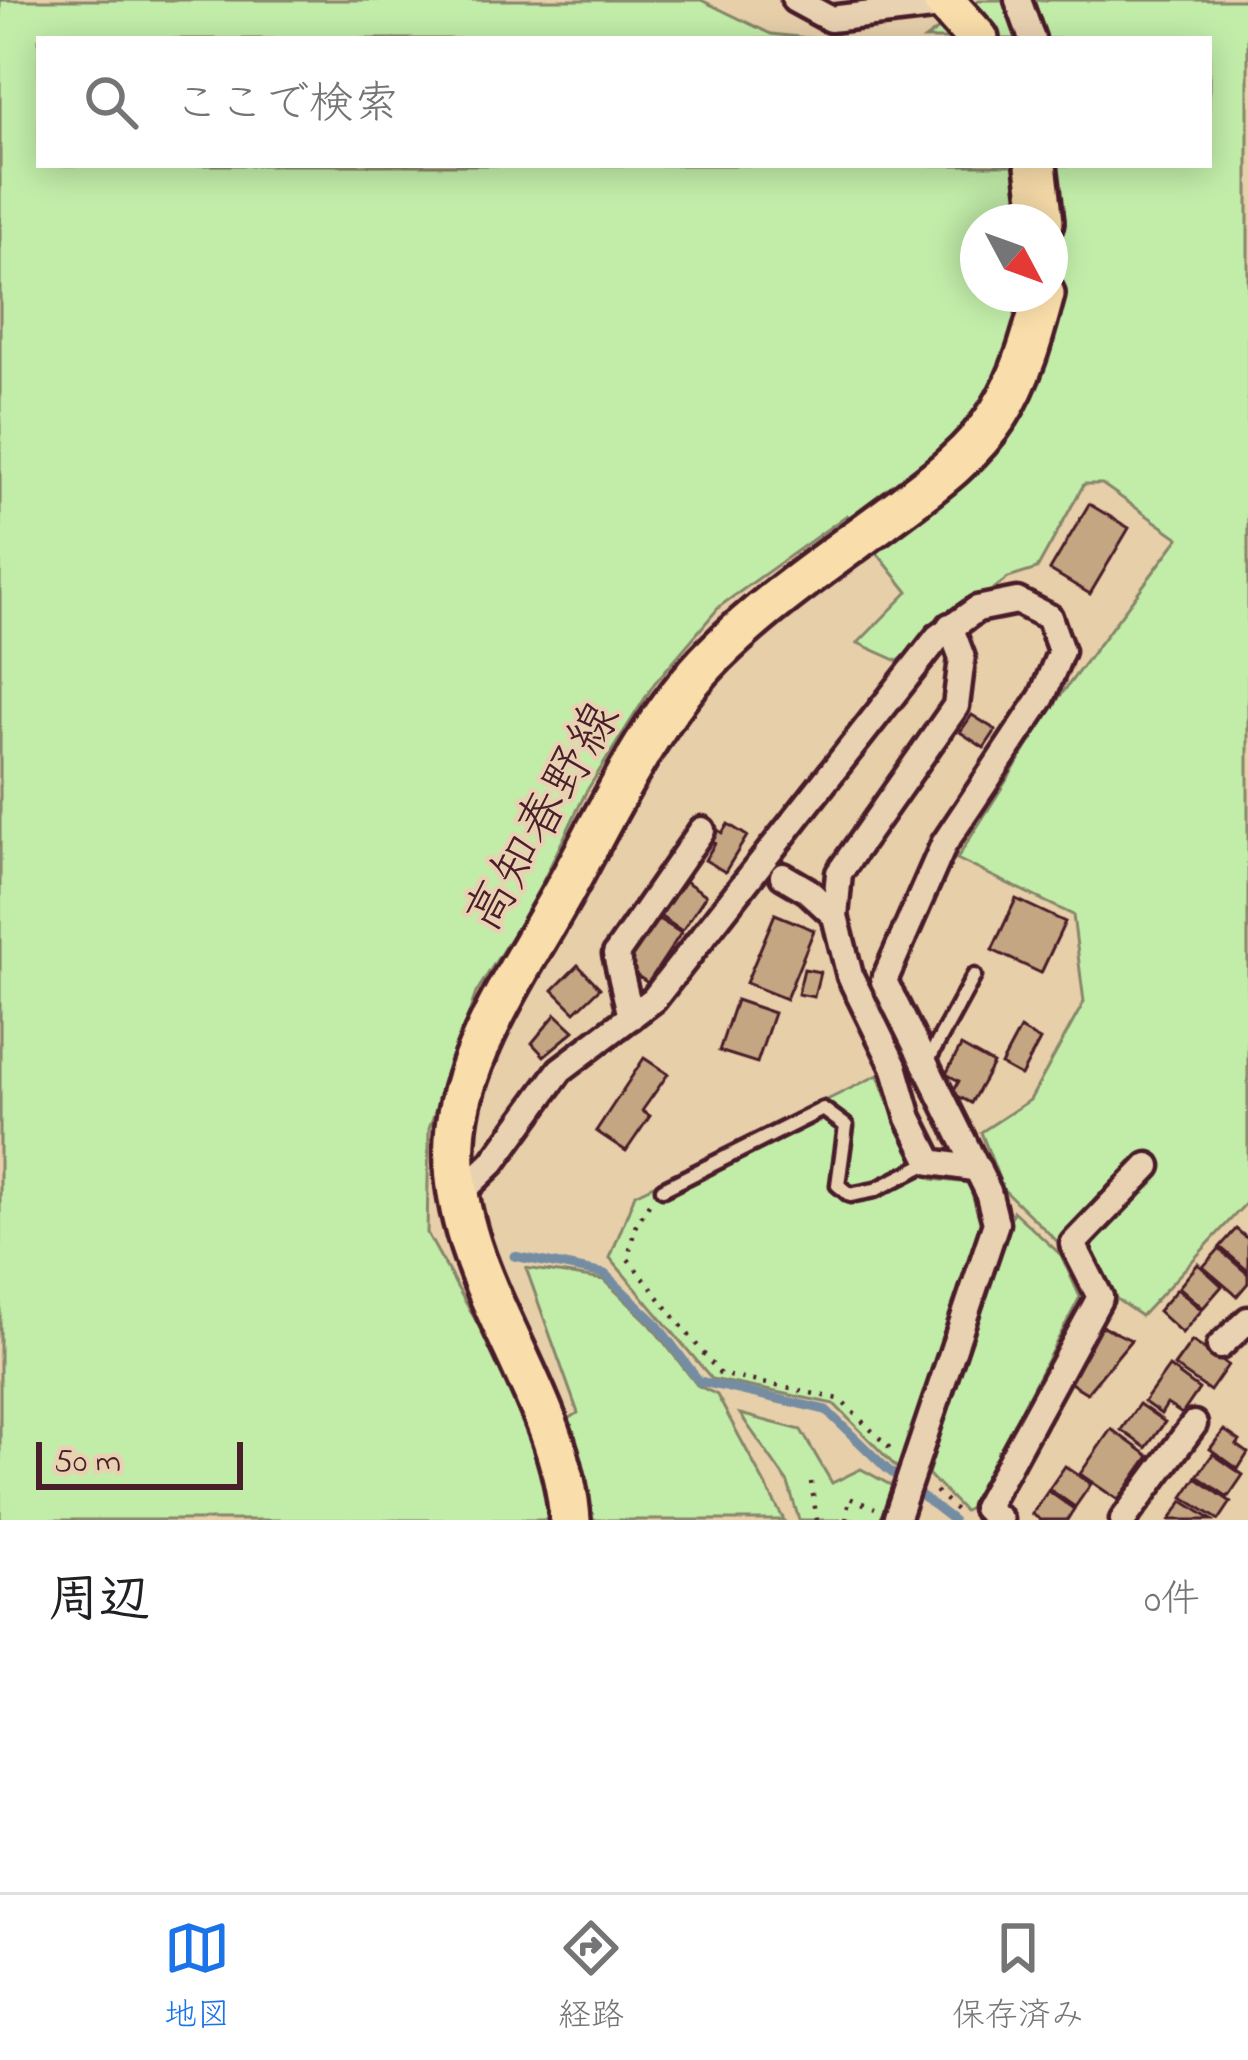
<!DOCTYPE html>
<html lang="ja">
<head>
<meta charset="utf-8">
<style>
	body { margin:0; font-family:"Indie Flower","Klee One",sans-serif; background:#f6f6f6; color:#202124 }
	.compass { position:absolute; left:960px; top:204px; width:108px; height:108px; border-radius:50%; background:#fff; box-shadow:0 6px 30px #0003; rotate:131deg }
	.scale { position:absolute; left:36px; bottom:30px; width:207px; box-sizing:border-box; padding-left:12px; border:6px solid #4a1f2b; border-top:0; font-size:33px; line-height:42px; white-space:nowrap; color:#4a1f2b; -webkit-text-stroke:9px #e9d2b2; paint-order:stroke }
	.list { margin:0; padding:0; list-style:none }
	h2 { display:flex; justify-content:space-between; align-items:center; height:156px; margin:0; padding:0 48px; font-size:51px }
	h2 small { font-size:39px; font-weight:400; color:#757577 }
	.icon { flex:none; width:66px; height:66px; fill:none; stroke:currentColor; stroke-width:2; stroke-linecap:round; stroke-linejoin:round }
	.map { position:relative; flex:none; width:1248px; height:1520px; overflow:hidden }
	.search { position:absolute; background:#fff; box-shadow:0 6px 30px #0003; left:36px; right:36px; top:36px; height:132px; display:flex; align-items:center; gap:30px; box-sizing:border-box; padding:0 42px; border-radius:0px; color:#757577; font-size:45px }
	.sheet { height:372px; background:#fff }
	nav { display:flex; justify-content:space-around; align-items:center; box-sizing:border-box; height:168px; border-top:3px solid #e0e0e0; background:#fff; font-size:33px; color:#757577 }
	nav a { display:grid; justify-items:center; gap:6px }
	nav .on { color:#1a73e8 }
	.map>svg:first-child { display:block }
	.green { fill:#c2eda9; stroke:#86866a; stroke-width:3; fill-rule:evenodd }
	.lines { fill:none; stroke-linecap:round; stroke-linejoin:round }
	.stream { stroke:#758da3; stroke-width:9 }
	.building { fill:#c4a682; stroke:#4a1f2b; stroke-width:3 }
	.lane-casing { stroke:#4a1f2b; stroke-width:21 }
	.street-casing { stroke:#4a1f2b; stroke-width:33 }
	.primary-casing { stroke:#4a1f2b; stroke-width:48 }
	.path { stroke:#4a1f2b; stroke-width:4.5; stroke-dasharray:3 9; stroke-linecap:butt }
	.lane { stroke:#e9d2b2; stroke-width:12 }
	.street { stroke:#e9d2b2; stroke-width:24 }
	.primary { stroke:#f9deab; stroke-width:39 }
	.labels { text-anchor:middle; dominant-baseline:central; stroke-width:9; stroke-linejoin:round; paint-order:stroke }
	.street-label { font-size:51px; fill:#4a1f2b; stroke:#e9d2b2 }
</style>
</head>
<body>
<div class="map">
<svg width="1248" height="1520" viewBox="0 0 1248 1520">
	<rect width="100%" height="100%" fill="#e7cfaa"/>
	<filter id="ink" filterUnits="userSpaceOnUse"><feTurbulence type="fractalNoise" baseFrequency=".00833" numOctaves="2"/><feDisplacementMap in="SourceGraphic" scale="24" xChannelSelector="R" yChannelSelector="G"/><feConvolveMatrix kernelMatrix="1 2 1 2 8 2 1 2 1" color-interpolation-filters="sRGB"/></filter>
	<g filter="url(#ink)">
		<g class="green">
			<path d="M0 0H701L771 34 818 39H39V165H1209V39H925L979 0H1248V1201L1141 1316 1118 1300 1003 1189 981 1132 1030 1100 1084 1002 1073 915 957 859 1057 700 1179 538 1102 484H1084L1037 569 1008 578 898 661 858 643 908 592 847 515 720 606 654 684 586 792 533 902 476 993 429 1129 427 1233 515 1391 535 1441 578 1413 526 1268 604 1280 650 1324 697 1385 717 1395 784 1520H0ZM978 222H1050V294H978Z"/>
			<path d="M878 1075C891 1113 905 1148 932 1179L969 1183 981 1225 900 1471 834 1404 712 1379 610 1258 635 1194Z"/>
			<path d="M1013 1211 1061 1255 1080 1297 970 1508 964 1511 928 1474Z"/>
			<path d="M740 1414 801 1430 832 1483 861 1469 894 1487 881 1520H799L788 1483Z"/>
		</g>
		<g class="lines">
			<path class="stream" d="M514 1256 605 1274 655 1322 699 1381 826 1410 887 1469 953 1520"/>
		</g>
		<g class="building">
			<path d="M1089 504 1129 528 1090 594 1050 570Z"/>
			<path d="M972 715 996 730 984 748 960 732Z"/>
			<path d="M728 824 747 836 725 872 705 860 715 843 708 839 715 828 722 833Z"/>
			<path d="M682 879 706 895 682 931 658 915Z"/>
			<path d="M1016 899 1065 922 1041 973 992 950Z"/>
			<path d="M775 914 814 930 786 999 746 983Z"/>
			<path d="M657 918 681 933 648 983 624 967Z"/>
			<path d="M578 965 600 988 575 1012 553 990Z"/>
			<path d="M804 969 820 972 814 997 798 994Z"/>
			<path d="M736 1000 774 1013 757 1063 719 1051Z"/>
			<path d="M556 1014 574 1031 544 1056 532 1043Z"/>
			<path d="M1020 1029 1040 1040 1021 1076 1001 1065Z"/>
			<path d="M961 1046 993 1064 971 1103 952 1093 959 1081 946 1074Z"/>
			<path d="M644 1058 668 1074 642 1111 650 1116 626 1151 596 1131Z"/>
			<path d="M1236 1229 1248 1239V1271L1220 1247Z"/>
			<path d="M1219 1249 1248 1274V1283L1237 1296 1203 1267Z"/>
			<path d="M1198 1264 1222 1286 1203 1308 1179 1287Z"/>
			<path d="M1177 1289 1202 1310 1182 1333 1158 1311Z"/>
			<path d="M1100 1325 1131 1340 1087 1393 1069 1382Z"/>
			<path d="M1192 1341 1228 1365 1210 1391 1174 1366Z"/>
			<path d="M1169 1367 1199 1389 1182 1414 1167 1404 1161 1414 1144 1402Z"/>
			<path d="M1139 1404 1165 1422 1146 1448 1121 1430Z"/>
			<path d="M1111 1429 1149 1456 1118 1500 1080 1474Z"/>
			<path d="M1224 1430 1240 1441 1237 1445 1248 1453 1238 1469 1210 1449Z"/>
			<path d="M1213 1454 1243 1475 1228 1497 1197 1476Z"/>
			<path d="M1065 1466 1091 1484 1075 1507 1049 1489Z"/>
			<path d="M1196 1478 1231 1502 1219 1520 1183 1497Z"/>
			<path d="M1048 1491 1074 1509 1067 1520H1041L1032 1514Z"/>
			<path d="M1183 1501 1212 1520H1170Z"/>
		</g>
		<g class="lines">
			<defs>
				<g id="lane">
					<path d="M926 1064 974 976"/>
					<path d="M663 1189 823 1109 846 1126 838 1185 850 1195 875 1190 930 1162"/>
				</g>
				<g id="street">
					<path d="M795 0 830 19 949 5"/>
					<path d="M1018 0 1032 39"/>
					<path d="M783 876 807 890 835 916 850 976 894 1066 909 1118 931 1162 978 1169"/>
					<path d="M835 916 839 873 956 706 962 658 950 626"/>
					<path d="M631 1017 616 954 702 830"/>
					<path d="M460 1194 493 1162 560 1070 654 999 938 637 977 609 1017 601 1049 617 1061 651 1042 697 944 844 884 981 988 1191 996 1223 896 1520"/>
					<path d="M1220 1346 1248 1320"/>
					<path d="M1000 1520 985 1508 1100 1297 1073 1244 1148 1166"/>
					<path d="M1123 1520 1194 1424"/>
				</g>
				<g id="primary">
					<path d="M943 0 978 39"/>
					<path d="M1036 165 1043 222"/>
					<path d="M570 1520C561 1388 447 1276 455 1139 459 1056 524 963 564 891 609 810 649 720 715 654 768 601 834 557 894 512 933 483 972 455 999 413 1022 377 1033 335 1044 294"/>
				</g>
			</defs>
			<use href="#lane" class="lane-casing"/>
			<use href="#street" class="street-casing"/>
			<use href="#primary" class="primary-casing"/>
			<g class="path">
				<path d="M649 1204 635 1227 628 1259 720 1374 839 1399 892 1450"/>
				<path d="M811 1482 817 1520"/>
				<path d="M936 1491 958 1512"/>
				<path d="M846 1520 849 1498 875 1508"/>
			</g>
			<use href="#lane" class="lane"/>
			<use href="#street" class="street"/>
			<use href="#primary" class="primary"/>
		</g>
	</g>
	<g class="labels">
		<g class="street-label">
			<text transform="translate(545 818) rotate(-60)">高知春野線</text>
		</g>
	</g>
</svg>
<svg class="compass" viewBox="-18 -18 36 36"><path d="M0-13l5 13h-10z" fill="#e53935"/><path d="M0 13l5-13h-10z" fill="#757577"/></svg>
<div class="scale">50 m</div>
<div class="search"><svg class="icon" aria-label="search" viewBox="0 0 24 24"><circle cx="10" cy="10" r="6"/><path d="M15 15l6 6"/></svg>ここで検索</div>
</div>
<section class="sheet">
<h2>周辺<small>0件</small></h2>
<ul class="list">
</ul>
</section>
<nav>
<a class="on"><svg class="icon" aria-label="map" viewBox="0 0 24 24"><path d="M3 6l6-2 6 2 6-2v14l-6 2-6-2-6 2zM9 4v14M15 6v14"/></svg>地図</a>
<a><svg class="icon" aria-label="directions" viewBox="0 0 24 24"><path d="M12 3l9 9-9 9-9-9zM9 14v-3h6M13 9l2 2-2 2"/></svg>経路</a>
<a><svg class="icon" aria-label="saved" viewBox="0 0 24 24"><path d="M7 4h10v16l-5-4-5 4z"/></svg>保存済み</a>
</nav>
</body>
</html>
